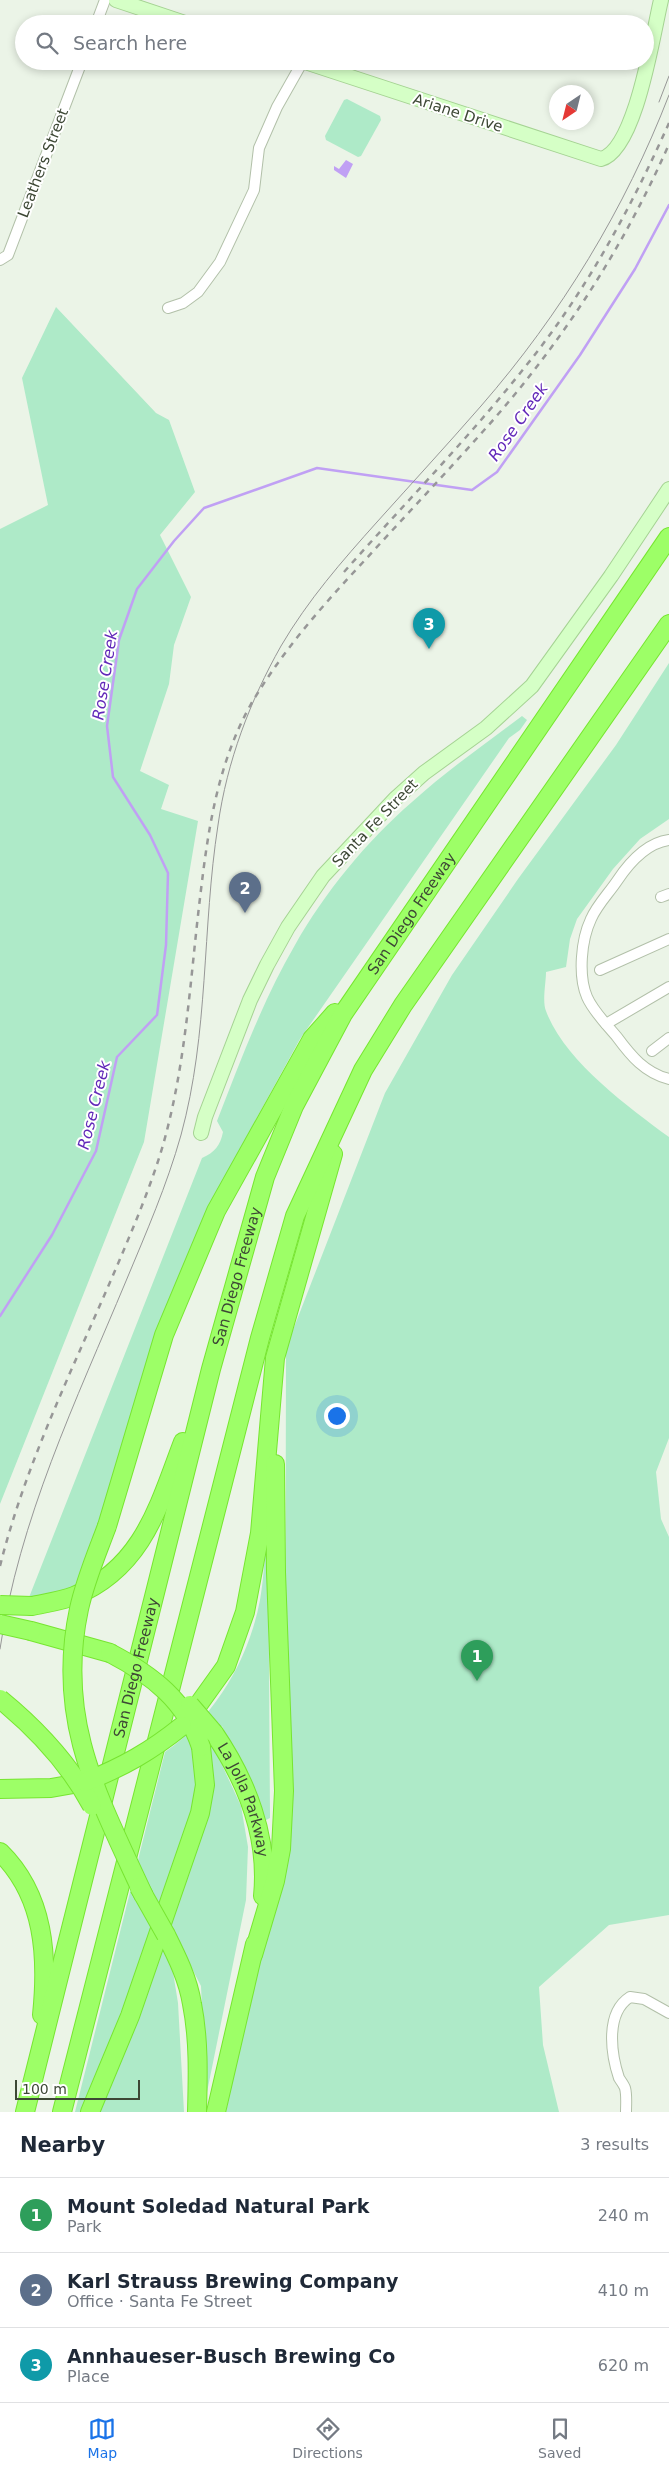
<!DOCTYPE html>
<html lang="en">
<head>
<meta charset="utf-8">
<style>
	body { margin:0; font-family:"DejaVu Sans",sans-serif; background:#f2f2f3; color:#1f2937 }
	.compass { position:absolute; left:549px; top:85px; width:45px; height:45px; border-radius:50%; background:#fff; box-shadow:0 2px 8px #0003; rotate:215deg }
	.scale { position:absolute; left:15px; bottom:12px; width:125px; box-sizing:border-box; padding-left:5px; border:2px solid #3d4835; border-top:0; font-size:14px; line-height:18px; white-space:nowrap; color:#3d4835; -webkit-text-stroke:4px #fff; paint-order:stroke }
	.you { position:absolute; left:336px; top:1415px; width:18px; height:18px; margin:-12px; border:4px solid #fff; border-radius:50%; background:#1a73e8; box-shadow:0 0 0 8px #1a73e833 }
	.badge { display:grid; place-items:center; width:32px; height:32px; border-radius:50%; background:#1a73e8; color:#fff; font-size:16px; font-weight:700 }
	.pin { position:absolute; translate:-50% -41px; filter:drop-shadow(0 1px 2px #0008) }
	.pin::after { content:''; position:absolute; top:26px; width:18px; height:15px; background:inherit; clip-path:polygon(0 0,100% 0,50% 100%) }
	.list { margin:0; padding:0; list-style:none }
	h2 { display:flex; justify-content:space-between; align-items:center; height:65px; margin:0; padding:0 20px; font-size:21px }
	h2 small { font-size:16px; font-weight:400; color:#747a83 }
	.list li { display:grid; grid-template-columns:32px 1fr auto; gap:15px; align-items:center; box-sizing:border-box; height:75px; padding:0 20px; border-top:1px solid #e0e1e3 }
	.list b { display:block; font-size:19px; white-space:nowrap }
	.list p { margin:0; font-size:16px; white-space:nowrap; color:#747a83 }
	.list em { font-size:16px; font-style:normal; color:#747a83 }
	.icon { flex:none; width:28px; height:28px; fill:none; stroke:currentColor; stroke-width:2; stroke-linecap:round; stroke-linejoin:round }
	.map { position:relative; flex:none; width:669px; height:2112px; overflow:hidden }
	.search { position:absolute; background:#fff; box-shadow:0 2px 8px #0003; left:15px; right:15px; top:15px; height:55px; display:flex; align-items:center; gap:12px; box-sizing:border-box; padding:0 18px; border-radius:28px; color:#747a83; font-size:19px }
	.sheet { height:290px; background:#fff }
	nav { display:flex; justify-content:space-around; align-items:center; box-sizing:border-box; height:70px; border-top:1px solid #e0e1e3; background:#fff; font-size:14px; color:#747a83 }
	nav a { display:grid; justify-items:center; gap:2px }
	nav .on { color:#1a73e8 }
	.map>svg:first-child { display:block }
	.green { fill:#aeeac8 }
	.water { fill:#c0a0f4 }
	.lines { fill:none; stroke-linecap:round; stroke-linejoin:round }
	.stream { stroke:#c0a0f4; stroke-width:2.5 }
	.street-casing { stroke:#b2c0a9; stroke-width:12 }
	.secondary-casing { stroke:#a5d393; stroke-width:16 }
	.highway-casing { stroke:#77e531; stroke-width:20 }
	.street { stroke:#fff; stroke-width:10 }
	.secondary { stroke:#d5ffc6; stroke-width:14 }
	.highway { stroke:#9dff67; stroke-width:18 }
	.tram { stroke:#979797; stroke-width:1 }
	.rail { stroke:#979797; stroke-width:2.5; stroke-dasharray:6 6; stroke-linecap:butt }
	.highway-bridge-casing { stroke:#77e531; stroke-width:20; stroke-linecap:butt }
	.highway-bridge { stroke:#9dff67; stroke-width:18 }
	.labels { text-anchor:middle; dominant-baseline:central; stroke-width:4; stroke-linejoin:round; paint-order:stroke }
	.street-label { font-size:15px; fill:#3d4835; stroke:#fff }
	.water-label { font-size:16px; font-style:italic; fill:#6229b9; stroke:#fff }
</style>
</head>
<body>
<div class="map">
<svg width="669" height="2112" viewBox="0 0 669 2112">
	<rect width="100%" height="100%" fill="#ebf4e7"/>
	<g class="green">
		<path d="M347 99 380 116 381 120 361 156 358 157 326 140 325 136 344 100Z"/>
		<path d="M56 307 156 413 169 420 195 492 160 535 191 597 174 645 169 684 140 771 169 785 161 809 198 821 144 1142 0 1504V529L48 505 22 378Z"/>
		<path d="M669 663V819L640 839 613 869 577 919 570 939 566 967 546 972C546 983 542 1001 546 1011 564 1060 628 1107 669 1137V1438L656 1472 661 1519 669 1537V1915L609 1925 539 1987 543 2045 559 2112H226L285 1824 286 1348 385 1093 452 975 518 879 616 745Z"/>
		<path d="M522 716 527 720 520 730 509 738 300 1039 207 1209 77 1586 28 1600 202 1158C215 1152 220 1146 223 1132L217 1121C240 1062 263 1000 295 945 325 892 366 842 412 802 446 771 485 744 522 716Z"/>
		<path d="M268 1515 270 1818 262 1822 222 1726 210 1739 241 1806 248 1847 246 1900 206 2097 201 1986 183 1951 173 1972 178 2003 184 2112H96L204 1816 198 1767 195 1799 168 1891 84 2112H75L165 1752C215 1717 249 1659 260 1600 265 1572 265 1543 268 1515Z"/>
	</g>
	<path class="water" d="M346 160 353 164 346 178 334 170V166L339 169Z"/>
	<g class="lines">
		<path class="stream" d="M0 1316 52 1235 96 1151 117 1057 157 1015 166 945 168 873 150 835 113 777 107 726 119 640 137 589 174 541 204 508 317 468 472 490 497 472 580 355 635 269 669 205"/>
		<defs>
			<g id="street">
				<path d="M96 24 105 0"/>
				<path d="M0 260 8 255 82 61"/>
				<path d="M168 308 183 303 198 292 220 262 254 190 259 148 277 107 303 61"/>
				<path d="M669 840C646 843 629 863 617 881 609 893 597 905 591 919 581 940 578 976 587 997 593 1011 607 1025 617 1037 631 1056 645 1073 669 1079"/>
				<path d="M661 897 669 894"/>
				<path d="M600 970 669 939"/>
				<path d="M606 1024 669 987"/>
				<path d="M652 1051 669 1038"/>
				<path d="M626 2112C626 2105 627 2095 625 2088 624 2085 621 2081 619 2078 611 2054 605 2013 630 1997L644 1999 669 2013"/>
			</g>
			<g id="secondary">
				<path d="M116 0 188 24"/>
				<path d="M302 61 601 159C636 150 653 33 661 0"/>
				<path d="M201 1133 205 1117 250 1000 267 965 288 927 323 876 395 799 424 773 486 728 532 686 611 576 669 489"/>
			</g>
			<g id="highway">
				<path d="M107 1526 164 1335 216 1211 312 1039 335 1013"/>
				<path d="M32 1606C46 1603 61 1601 74 1596 143 1568 159 1505 183 1442"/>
				<path d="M31 1631 110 1653"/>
				<path d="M186 1722 226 1666 245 1612 260 1533 275 1358 333 1154"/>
				<path id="s1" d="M214 1733C246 1780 269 1837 263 1896"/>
				<path d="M0 1789 51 1788 85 1782"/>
				<path d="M0 1852C45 1896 48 1957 42 2015"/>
				<path d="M166 1935C177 1957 188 1979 192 2004 199 2039 198 2076 197 2112"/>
				<path d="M253 1955 275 1881 281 1849 284 1791 276 1572 275 1464"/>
				<path id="s2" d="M25 2112 211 1369 265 1177 294 1106 343 1014 669 537"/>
				<path d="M62 2112 260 1338 295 1216 363 1070 403 1005 669 624"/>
				<path d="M90 2112 130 2016 200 1813 205 1785 201 1747"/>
				<path d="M216 2112 255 1944"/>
			</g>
		</defs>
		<use href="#street" class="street-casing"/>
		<use href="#secondary" class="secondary-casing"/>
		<use href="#highway" class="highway-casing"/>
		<use href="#street" class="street"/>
		<use href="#secondary" class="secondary"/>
		<use href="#highway" class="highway"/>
		<g class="tram">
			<path d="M659 102 669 76"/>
			<path d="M0 1649C19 1519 76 1401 126 1281 146 1233 167 1185 181 1135 209 1033 202 928 218 825 227 761 250 701 281 646 308 600 342 561 377 522 412 483 447 445 481 406 561 314 625 209 669 95"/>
		</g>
		<g class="rail">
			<path d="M344 572C404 504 468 439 525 367 585 293 630 210 669 123"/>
			<path d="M0 1566C26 1462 75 1364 117 1266 134 1226 151 1186 163 1145 186 1064 190 981 200 898 208 830 217 765 251 704 283 650 323 605 366 559 406 515 447 472 486 428 561 344 624 247 669 144"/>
		</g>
		<defs>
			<g id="highway-bridge">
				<path d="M107 1526C97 1553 85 1581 79 1609 55 1721 99 1798 144 1896"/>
				<path d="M0 1605 32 1606"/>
				<path d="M0 1624 31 1631"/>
				<path d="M110 1653C152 1675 186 1701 201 1747"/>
				<path d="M0 1699C38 1730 69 1763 92 1806"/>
				<path d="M190 1705 214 1733"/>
				<path d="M85 1782C123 1767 151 1751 182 1726"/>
				<path d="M139 1887 166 1935"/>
			</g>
		</defs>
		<use href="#highway-bridge" class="highway-bridge-casing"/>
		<use href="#highway-bridge" class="highway-bridge"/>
	</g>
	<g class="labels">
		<g class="street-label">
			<text transform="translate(458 113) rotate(18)">Ariane Drive</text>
			<text transform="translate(43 163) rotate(-69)">Leathers Street</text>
			<text transform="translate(375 823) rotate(-46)">Santa Fe Street</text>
			<text stroke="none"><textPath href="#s2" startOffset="1268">San Diego Freeway</textPath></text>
			<text stroke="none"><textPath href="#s2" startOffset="862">San Diego Freeway</textPath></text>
			<text stroke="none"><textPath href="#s2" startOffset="458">San Diego Freeway</textPath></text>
			<text stroke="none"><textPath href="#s1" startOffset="74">La Jolla Parkway</textPath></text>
		</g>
		<g class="water-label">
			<text transform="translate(518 422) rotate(-55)">Rose Creek</text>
			<text transform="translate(105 675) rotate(-81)">Rose Creek</text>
			<text transform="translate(94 1105) rotate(-76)">Rose Creek</text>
		</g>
	</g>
</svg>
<svg class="compass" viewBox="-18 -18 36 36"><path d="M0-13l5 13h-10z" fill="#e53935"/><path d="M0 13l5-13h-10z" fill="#747a83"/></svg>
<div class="scale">100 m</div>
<div class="you"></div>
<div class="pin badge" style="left:477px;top:1681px;background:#2e9e5b">1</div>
<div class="pin badge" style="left:245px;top:913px;background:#5c6f8a">2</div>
<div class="pin badge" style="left:429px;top:649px;background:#0f9aa8">3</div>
<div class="search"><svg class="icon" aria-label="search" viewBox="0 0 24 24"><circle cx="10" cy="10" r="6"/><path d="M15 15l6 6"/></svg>Search here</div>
</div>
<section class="sheet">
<h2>Nearby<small>3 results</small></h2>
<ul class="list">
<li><span class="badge" style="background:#2e9e5b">1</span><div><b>Mount Soledad Natural Park</b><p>Park</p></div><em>240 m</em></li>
<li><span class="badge" style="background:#5c6f8a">2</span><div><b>Karl Strauss Brewing Company</b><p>Office · Santa Fe Street</p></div><em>410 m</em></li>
<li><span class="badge" style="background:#0f9aa8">3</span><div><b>Annhaueser-Busch Brewing Co</b><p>Place</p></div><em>620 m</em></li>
</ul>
</section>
<nav>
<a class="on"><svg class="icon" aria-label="map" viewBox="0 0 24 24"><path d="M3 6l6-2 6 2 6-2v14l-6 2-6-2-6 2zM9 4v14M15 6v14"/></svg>Map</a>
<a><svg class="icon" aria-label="directions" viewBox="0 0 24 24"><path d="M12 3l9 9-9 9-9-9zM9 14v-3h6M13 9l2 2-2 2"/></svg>Directions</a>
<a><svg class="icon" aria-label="saved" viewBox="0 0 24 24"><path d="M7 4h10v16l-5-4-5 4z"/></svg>Saved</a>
</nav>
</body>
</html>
